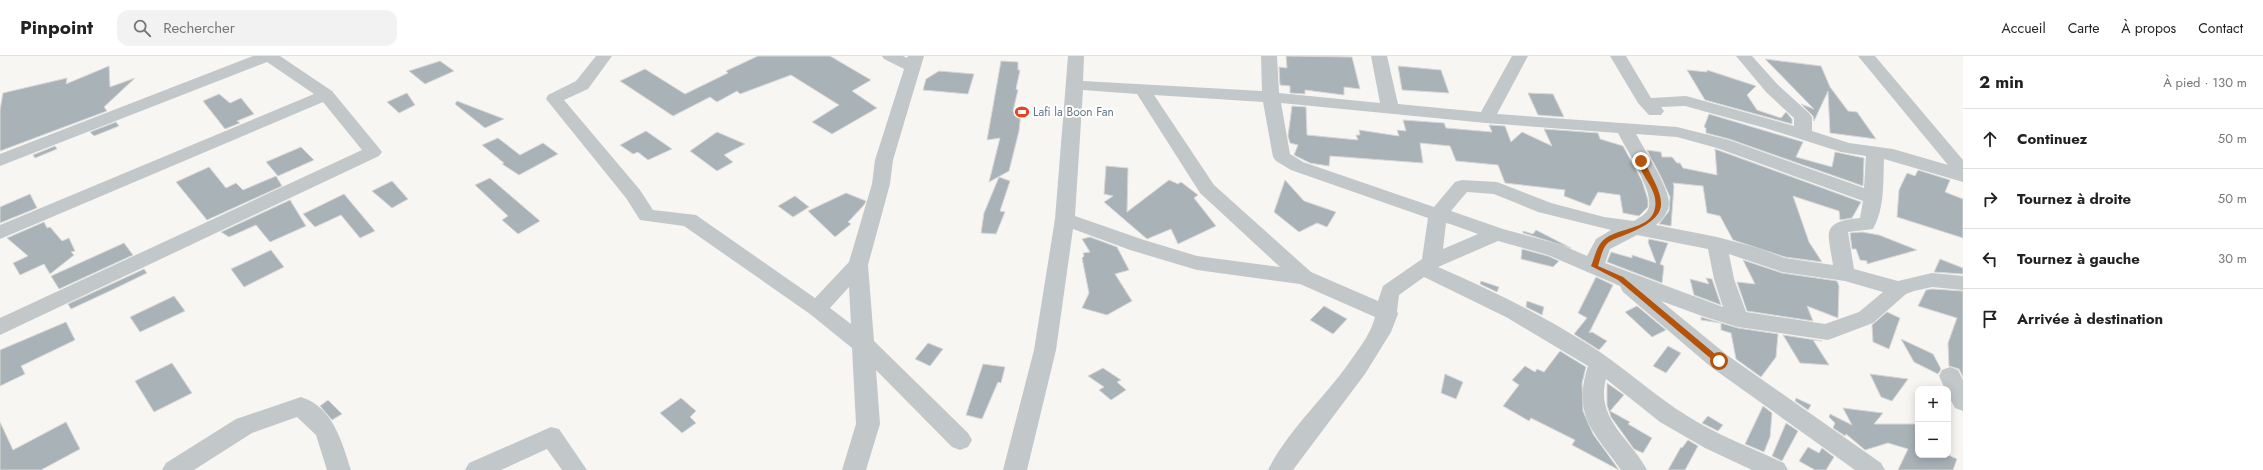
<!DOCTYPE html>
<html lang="fr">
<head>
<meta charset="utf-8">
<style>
	body { margin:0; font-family:Jost,sans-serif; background:#f2f2f2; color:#222 }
	.controls { position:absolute; right:12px; bottom:12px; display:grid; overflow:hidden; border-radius:8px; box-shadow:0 2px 10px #0003 }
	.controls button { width:36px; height:36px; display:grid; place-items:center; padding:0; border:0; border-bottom:1px solid #e0e0e0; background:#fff; color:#222; font:20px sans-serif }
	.stop { position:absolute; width:12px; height:12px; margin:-9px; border:3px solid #b45309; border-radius:50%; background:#fff }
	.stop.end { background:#b45309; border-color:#fff; box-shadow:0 1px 4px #0008 }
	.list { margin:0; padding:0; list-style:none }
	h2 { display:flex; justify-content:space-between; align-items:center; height:52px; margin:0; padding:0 16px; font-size:17px }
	h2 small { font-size:13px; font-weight:400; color:#767676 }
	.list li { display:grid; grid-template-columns:26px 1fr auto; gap:12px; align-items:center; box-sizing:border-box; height:60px; padding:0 16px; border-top:1px solid #e0e0e0 }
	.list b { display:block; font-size:15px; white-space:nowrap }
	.list em { font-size:13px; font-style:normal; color:#767676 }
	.icon { flex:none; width:22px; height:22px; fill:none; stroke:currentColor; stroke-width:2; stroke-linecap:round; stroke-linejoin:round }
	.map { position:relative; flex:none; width:1963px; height:414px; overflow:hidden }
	header { display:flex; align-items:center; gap:24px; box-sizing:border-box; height:56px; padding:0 20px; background:#fff; border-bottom:1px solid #e0e0e0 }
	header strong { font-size:19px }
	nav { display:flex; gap:22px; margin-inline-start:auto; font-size:14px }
	.search { width:280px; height:36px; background:#f2f2f2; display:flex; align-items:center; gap:10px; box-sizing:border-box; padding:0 14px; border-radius:12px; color:#767676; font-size:15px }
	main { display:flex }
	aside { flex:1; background:#fff }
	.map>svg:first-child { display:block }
	.building { fill:#a8b2b7; stroke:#d8d8d6 }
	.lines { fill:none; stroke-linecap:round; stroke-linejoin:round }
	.minor { fill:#c2c7c9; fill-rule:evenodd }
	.route { fill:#b45309 }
	.labels { text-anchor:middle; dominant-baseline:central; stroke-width:4; stroke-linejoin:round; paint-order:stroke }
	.poi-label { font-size:12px; fill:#657985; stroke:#fff; text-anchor:start }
</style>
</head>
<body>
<header>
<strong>Pinpoint</strong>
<div class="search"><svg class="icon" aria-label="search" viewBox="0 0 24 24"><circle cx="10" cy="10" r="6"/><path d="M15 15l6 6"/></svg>Rechercher</div>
<nav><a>Accueil</a><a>Carte</a><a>À propos</a><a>Contact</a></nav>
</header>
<main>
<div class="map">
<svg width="1963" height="414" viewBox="0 0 1963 414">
	<rect width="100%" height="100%" fill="#f7f6f3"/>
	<g class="building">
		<path d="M758 0H830L871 24 852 35 877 52 832 78 812 66 839 49 791 19 740 38 737 35 717 46 710 41 673 60 620 25 645 13 685 38 728 17 726 15Z"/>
		<path d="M1286 0 1352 1 1360 33 1344 31V39L1305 34V38L1290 37V30L1280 29 1279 11 1287 12Z"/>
		<path d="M1765 3 1821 10 1830 31 1848 55 1857 56 1876 83 1830 77 1828 35 1814 65 1813 60 1801 48 1814 53Z"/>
		<path d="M440 5 454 15 425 28 409 15Z"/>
		<path d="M1001 5 1018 6V14H1020L1016 33 1018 34 1013 55 1021 56 1019 75 1009 115 989 126 1000 82 987 84Z"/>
		<path d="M109 10 110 31 135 22 104 51 107 55 0 95V54L3 37 67 22 66 28Z"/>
		<path d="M1398 10 1441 14 1449 37 1402 34Z"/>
		<path d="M1687 14 1707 16V14L1756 30 1747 39 1757 54 1781 62 1786 56 1792 63V68L1705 44Z"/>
		<path d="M939 15 974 18 968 38 923 34 926 23Z"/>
		<path d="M407 37 415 49 399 57 387 46Z"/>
		<path d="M1528 37 1553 38 1564 61 1538 59Z"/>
		<path d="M219 38 230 47 241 42 254 58 237 65 240 67 225 73 203 45Z"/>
		<path d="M457 45 504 63 485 72 455 48Z"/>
		<path d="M1292 50 1306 51 1307 79 1358 84 1356 79H1360L1359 74 1399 80 1397 74 1406 75 1403 64 1444 67 1446 72 1492 76 1489 69 1505 70 1511 86 1522 76 1552 90 1544 73 1598 77 1600 83 1623 90 1642 125 1648 144V151L1639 160 1623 157 1620 139 1598 136 1590 150 1564 140 1565 134 1505 127 1498 109 1456 105 1450 90 1420 87 1423 107 1330 100 1329 110 1310 107 1294 99 1298 89 1290 87 1288 80Z"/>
		<path d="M1709 58 1803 86 1796 101 1832 111 1835 96 1864 102 1863 130 1729 83 1706 77V72L1704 71Z"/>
		<path d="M116 66 119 70 94 80 90 76Z"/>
		<path d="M646 75 672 93 648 104 638 96 633 98 620 89Z"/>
		<path d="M717 76 745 88 724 99 733 106 717 115 690 95Z"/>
		<path d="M498 82 520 99 543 87 558 98 519 119 502 108 504 107 482 89Z"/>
		<path d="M55 90 57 93 35 102 33 99Z"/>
		<path d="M301 91 314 104 278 120 266 106Z"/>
		<path d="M1715 93 1861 146 1852 162 1840 164 1839 155 1793 140 1809 186 1822 206 1785 201 1733 184 1720 160 1707 157 1703 130 1673 127 1674 130 1671 170 1659 168 1669 155 1670 141 1662 123 1647 94 1661 96 1662 101H1672L1677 107H1680L1683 112 1717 119Z"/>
		<path d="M1106 110 1128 112 1127 156 1169 124 1178 128 1181 126 1198 139 1194 142 1216 170 1178 188 1171 173 1147 183 1104 146 1113 140 1104 138Z"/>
		<path d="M209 111 226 132 236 127 243 134 276 120 282 130 207 164 176 126Z"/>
		<path d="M1918 114 1950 124 1945 136 1963 143V182L1897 161 1899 134 1907 117 1915 120Z"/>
		<path d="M999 121 1010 125 1000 155 1005 156 996 178 981 177 984 157Z"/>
		<path d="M490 122 540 165 518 178 502 164 508 160 475 129Z"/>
		<path d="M1285 124 1304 145 1336 156 1327 171 1317 167 1299 176 1274 156Z"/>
		<path d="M392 125 408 143 392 152 372 135Z"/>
		<path d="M846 137 866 145 864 149 848 166 851 168 835 181 808 155Z"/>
		<path d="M30 138 37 152 0 167V151Z"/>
		<path d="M344 138 375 175 360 182 341 159 315 171 303 158Z"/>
		<path d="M795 140 809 151 793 161 778 150Z"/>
		<path d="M290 144 306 170 270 186 256 169 229 181 221 176Z"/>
		<path d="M44 166 47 172 50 171 62 185 69 182 75 195 71 196 74 199 50 218 44 208 20 219 13 207 28 200 7 182Z"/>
		<path d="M1536 174 1571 192 1523 177V175L1533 178Z"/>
		<path d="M1862 176 1879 179 1917 194 1867 208V205L1860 204 1856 193H1852L1850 177Z"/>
		<path d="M1090 181 1117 191 1129 214 1115 218 1132 245 1107 259 1082 252 1089 237 1082 202 1084 200 1083 197 1090 196 1082 183Z"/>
		<path d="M1649 183 1668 187 1660 208 1664 210 1662 227 1607 206 1611 196 1632 202V199L1656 207 1648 186Z"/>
		<path d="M124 187 133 199 59 233 51 220Z"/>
		<path d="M1522 193 1548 200 1559 205 1553 211 1521 203Z"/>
		<path d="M271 194 284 211 244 231 231 213Z"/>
		<path d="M1940 203 1963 212V218L1934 216Z"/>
		<path d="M1743 204 1782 217 1837 225 1839 230 1838 262 1807 250 1813 265 1747 255 1737 226 1755 228Z"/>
		<path d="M144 213 147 217 114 233 71 253 68 248Z"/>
		<path d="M1596 221 1613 229 1589 277 1592 276 1607 285 1599 294 1574 278 1587 262 1578 257Z"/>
		<path d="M1706 222 1712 223 1721 249 1694 239 1690 223 1709 228Z"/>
		<path d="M1481 225 1499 231 1497 236 1480 228Z"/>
		<path d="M1932 233 1963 235V321L1959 313 1949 310 1948 287 1957 262 1918 250 1926 234Z"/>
		<path d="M174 240 185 255 140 276 130 261Z"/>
		<path d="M1527 245 1544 251 1542 259 1526 251Z"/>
		<path d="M1324 250 1347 263 1333 278 1310 264Z"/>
		<path d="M1637 250 1666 274 1652 281 1625 256Z"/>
		<path d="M1887 256 1900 262 1889 293 1873 286 1872 269Z"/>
		<path d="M1701 261 1738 272 1778 278 1776 301 1761 321 1736 303 1731 277 1721 274V267L1701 264Z"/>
		<path d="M66 266 75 284 21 310 25 318 0 330V294Z"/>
		<path d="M1783 279 1822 285 1813 284 1829 309 1800 307Z"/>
		<path d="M1901 283 1933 298 1941 313 1938 318 1914 306Z"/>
		<path d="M928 287 943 293 930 310 915 303Z"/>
		<path d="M1668 290 1681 297 1666 317 1653 310Z"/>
		<path d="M1560 295 1586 311 1582 327 1583 355 1593 378 1619 414 1572 389 1575 384 1531 362 1529 365 1503 350 1519 329 1512 324 1525 310 1535 316 1537 313 1544 316Z"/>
		<path d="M172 307 192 337 154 356 135 325Z"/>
		<path d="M983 308 1005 311 1001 327 998 326 982 363 966 359Z"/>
		<path d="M1103 312 1121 324 1117 326 1126 334 1111 344 1099 334 1104 331 1088 320Z"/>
		<path d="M1445 318 1463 326 1456 343 1441 337Z"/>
		<path d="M1870 318 1908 323 1892 345 1881 341Z"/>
		<path d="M1607 327 1624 339 1610 355 1630 366 1628 368 1652 382 1643 397 1634 393 1611 361 1607 349Z"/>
		<path d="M681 342 696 355 690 361 696 367 682 377 660 357Z"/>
		<path d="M1796 342 1811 349 1808 354 1795 345Z"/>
		<path d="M328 344 342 358 332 364 320 350Z"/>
		<path d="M1763 350 1772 357 1770 381 1764 396 1745 388Z"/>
		<path d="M1843 352 1883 357 1874 368H1918V399H1948L1957 403 1953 414H1898L1908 393 1888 387 1865 394 1846 378 1845 380 1833 372 1835 367 1829 361 1830 358 1852 369Z"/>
		<path d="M1708 360 1723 369 1718 375 1702 367Z"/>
		<path d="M0 366 13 394 66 366 80 393 41 414H0Z"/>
		<path d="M1786 367 1798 375 1782 405 1772 400Z"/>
		<path d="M1688 384 1698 390 1685 414H1668L1681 391 1682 392Z"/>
		<path d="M1808 391 1819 397 1822 392 1834 401 1826 414H1815L1799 405Z"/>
	</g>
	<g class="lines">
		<g class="minor">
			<path d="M253 0H280L332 35 379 92 382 96 379 100 0 279V262L362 94 323 46 0 183V169L314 38 267 6 0 110V98Z"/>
			<path d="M596 0H612L588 33 564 44 640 134 653 154 696 159 815 242 849 206 872 128 875 104 904 13 884 3 882 0H903L907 2 908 0H924L893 104 890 128 868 209 874 285 968 377 972 384 968 391 960 394 952 391 876 314 880 368 866 414H842L856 368 852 292 810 258 684 170 640 164 626 142 546 43 548 39 576 25ZM849 231 851 268 830 252Z"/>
			<path d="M1068 0H1084L1083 25 1262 35 1261 0H1277L1279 37 1380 47 1371 0H1387L1398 48 1481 56 1512 0H1528L1497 58 1677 71 1729 84 1864 132 1866 100 1841 96 1765 72 1685 50 1661 51 1664 55 1661 59H1649L1638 47 1610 0H1626L1651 42 1686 40 1794 70V62L1766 36 1736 0H1752L1778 29 1809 57 1812 61V75L1849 87 1893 93 1948 109 1858 0H1875L1963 104V126L1884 103C1883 126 1885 152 1873 173L1848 176 1854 213 1898 225 1932 217 1963 220V234L1932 231 1914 235 1906 238 1873 267 1828 284 1738 271 1702 260 1661 245 1727 299 1881 407 1885 414H1855L1711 311 1623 236 1620 230 1548 199 1498 185 1438 211C1489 233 1539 257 1586 287 1622 309 1653 339 1689 361 1719 380 1752 392 1784 407L1788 414H1752L1705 392 1660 366 1606 323C1595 363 1631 383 1647 414H1621C1594 376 1572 360 1588 310L1506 261 1424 221 1399 239 1397 255 1398 258 1391 276 1365 318 1293 414H1268C1289 372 1327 340 1353 301 1362 289 1371 276 1375 261L1300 228 1197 214 1130 194 1073 173 1056 294 1027 414H1003L1034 294 1055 163ZM1083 34 1137 38 1200 137 1280 211 1197 200 1144 184 1075 160ZM1154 39 1263 46 1273 101 1276 105 1291 114 1428 162 1422 203 1383 230 1378 245 1311 216 1214 129ZM1281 47 1486 67 1618 77C1626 93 1653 134 1649 151 1647 158 1640 161 1634 165L1604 161 1551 147 1497 126 1462 124 1455 126 1434 151 1303 106 1290 98ZM1636 78 1677 81 1717 92 1863 145 1860 162C1820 166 1828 176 1833 209L1785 202 1758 192 1717 181 1656 169C1662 164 1668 157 1669 148 1670 133 1644 93 1636 78ZM1467 136 1494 138 1538 156 1611 174 1596 183 1587 200 1562 189 1503 173 1451 155ZM1446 167 1450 168 1478 178 1443 193ZM1637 179 1708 193 1714 223 1723 251 1605 207 1610 193ZM1729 198 1782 216 1845 225 1883 236 1859 256 1825 268 1746 256 1734 223Z"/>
			<path d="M1950 311 1958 314 1963 324V355L1955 352 1948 339V333H1945L1939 320 1942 314Z"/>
			<path d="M301 341C333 351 342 386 351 414H327L316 379 297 361 252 377 194 414H162L166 407 236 363Z"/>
			<path d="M551 371 559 373 587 414H562L547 393 501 414H465L469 407Z"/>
		</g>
	</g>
	<path class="route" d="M1639 104 1644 105C1664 144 1675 158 1627 178 1621 181 1610 183 1606 189 1602 194 1600 204 1598 210L1623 221 1721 303V307H1716L1618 224 1591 210C1594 203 1596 194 1600 188 1612 170 1651 176 1655 152 1659 132 1638 119 1639 104Z"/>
	<defs>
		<symbol id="stadium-bare" viewBox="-9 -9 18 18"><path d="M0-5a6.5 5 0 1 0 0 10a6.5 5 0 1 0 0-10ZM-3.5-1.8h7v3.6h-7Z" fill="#e64424" stroke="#fff" stroke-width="2.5" paint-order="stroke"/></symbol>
	</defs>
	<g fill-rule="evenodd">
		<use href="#stadium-bare" x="1012" y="46" width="20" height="20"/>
	</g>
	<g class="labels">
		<g class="poi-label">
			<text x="1033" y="56">Lafi la Boon Fan</text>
		</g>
	</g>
</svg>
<div class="controls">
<button>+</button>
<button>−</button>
</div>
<div class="stop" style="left:1719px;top:305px"></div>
<div class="stop end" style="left:1641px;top:105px"></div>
</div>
<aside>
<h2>2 min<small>À pied · 130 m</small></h2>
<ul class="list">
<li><svg class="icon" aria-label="ahead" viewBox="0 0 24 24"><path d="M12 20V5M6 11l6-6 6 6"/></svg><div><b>Continuez</b></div><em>50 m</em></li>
<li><svg class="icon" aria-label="right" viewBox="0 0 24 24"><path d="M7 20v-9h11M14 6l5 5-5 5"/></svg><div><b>Tournez à droite</b></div><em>50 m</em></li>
<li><svg class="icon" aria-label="left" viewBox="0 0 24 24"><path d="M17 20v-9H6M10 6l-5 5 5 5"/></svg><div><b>Tournez à gauche</b></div><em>30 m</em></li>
<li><svg class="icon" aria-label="arrive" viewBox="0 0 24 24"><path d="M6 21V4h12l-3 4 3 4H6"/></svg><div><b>Arrivée à destination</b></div></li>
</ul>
</aside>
</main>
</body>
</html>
